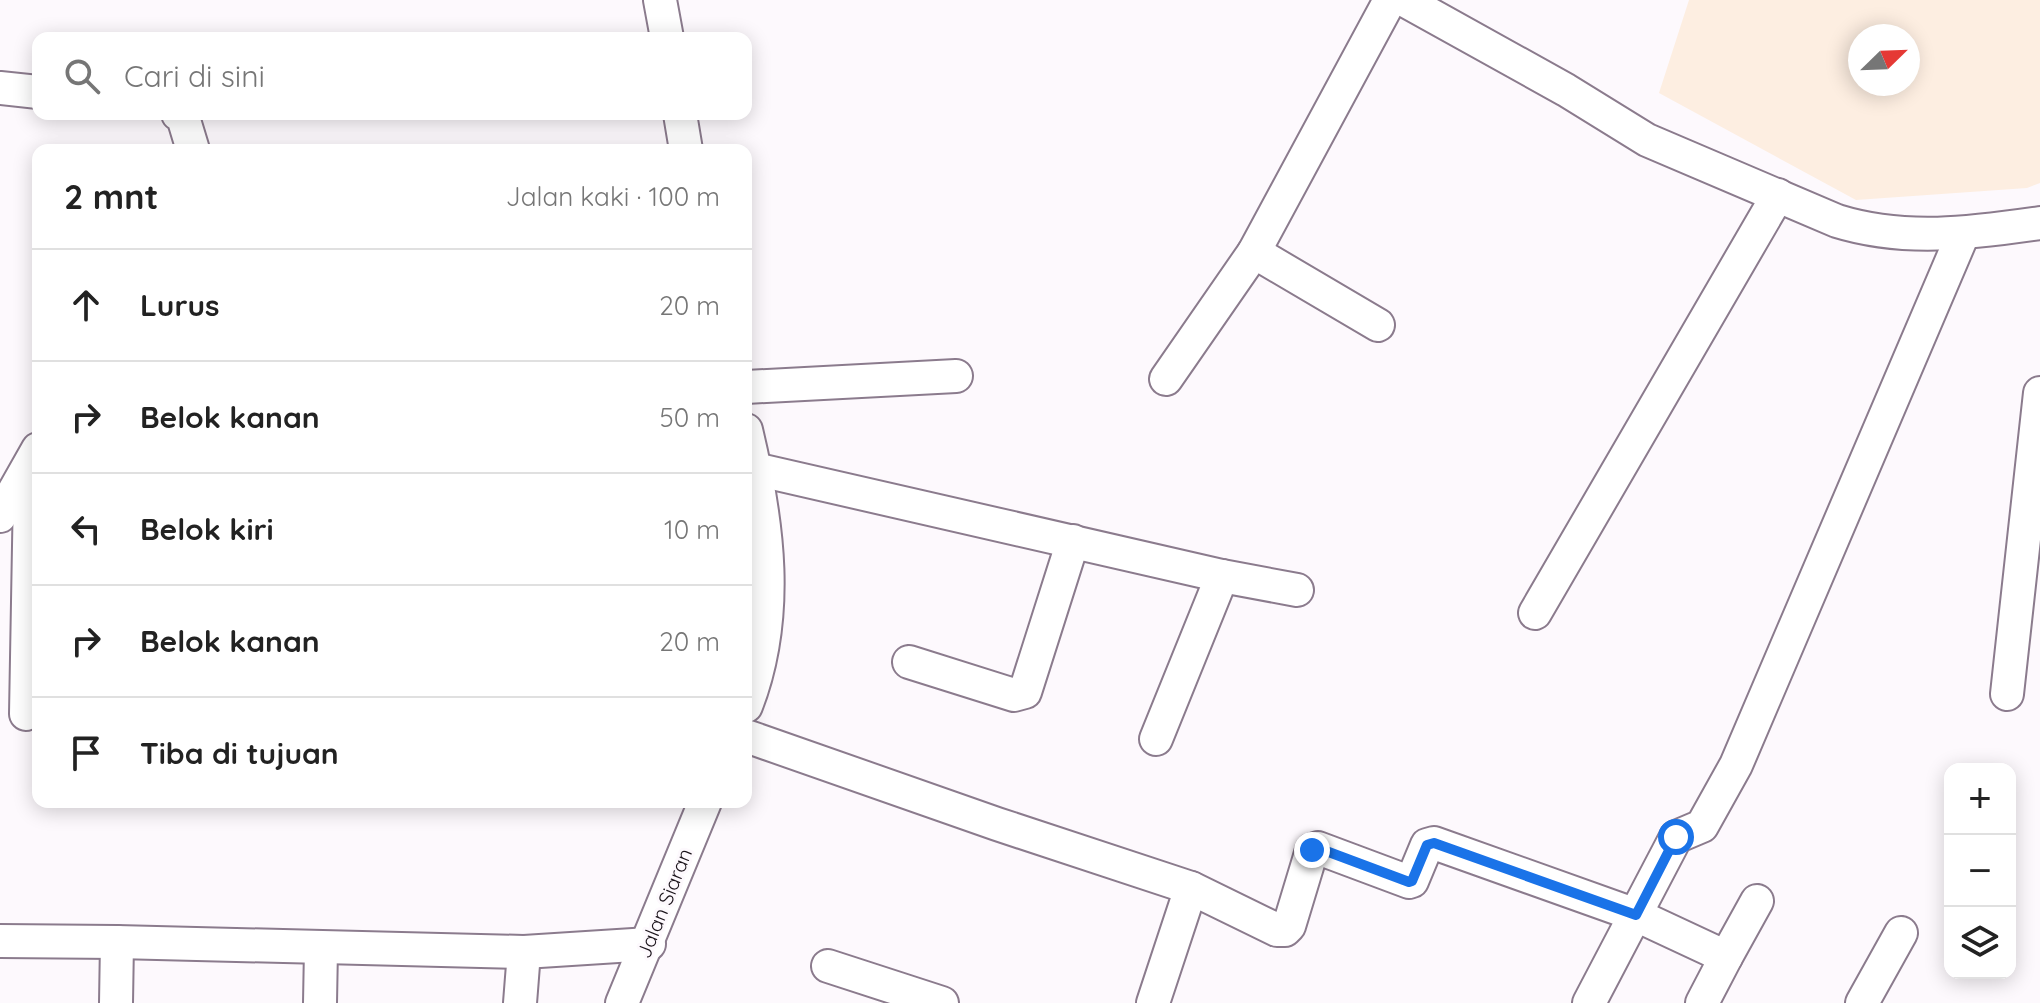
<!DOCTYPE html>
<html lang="id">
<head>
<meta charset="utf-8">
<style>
	body { margin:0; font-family:Quicksand,sans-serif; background:#f6f6f6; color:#222 }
	.controls { position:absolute; right:24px; bottom:24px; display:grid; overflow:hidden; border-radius:16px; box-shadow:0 4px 20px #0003 }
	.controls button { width:72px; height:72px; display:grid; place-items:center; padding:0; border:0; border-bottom:2px solid #e0e0e0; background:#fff; color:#222; font:40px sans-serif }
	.compass { position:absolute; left:1848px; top:24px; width:72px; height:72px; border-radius:50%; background:#fff; box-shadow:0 4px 20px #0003; rotate:67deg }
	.stop { position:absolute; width:24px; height:24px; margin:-18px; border:6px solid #1a73e8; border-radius:50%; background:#fff }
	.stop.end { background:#1a73e8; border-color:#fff; box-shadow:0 2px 8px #0008 }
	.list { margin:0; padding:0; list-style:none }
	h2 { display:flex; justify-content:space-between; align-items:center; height:104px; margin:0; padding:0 32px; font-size:34px }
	h2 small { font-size:26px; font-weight:400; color:#767676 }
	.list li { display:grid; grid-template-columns:52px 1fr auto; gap:24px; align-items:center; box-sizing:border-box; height:112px; padding:0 32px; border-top:2px solid #e0e0e0 }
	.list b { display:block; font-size:30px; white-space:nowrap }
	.list em { font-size:26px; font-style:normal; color:#767676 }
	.icon { flex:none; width:44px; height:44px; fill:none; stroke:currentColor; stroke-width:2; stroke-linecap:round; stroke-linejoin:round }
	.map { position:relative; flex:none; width:2040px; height:1003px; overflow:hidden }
	.search { position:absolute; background:#fff; box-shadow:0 4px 20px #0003; left:32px; top:32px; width:720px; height:88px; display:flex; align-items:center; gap:20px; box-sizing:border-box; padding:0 28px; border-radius:16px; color:#767676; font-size:30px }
	.panel { position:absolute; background:#fff; box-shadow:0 4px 20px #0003; left:32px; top:144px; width:720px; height:664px; border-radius:16px }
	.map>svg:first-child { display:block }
	.industrial { fill:#fdeee1; fill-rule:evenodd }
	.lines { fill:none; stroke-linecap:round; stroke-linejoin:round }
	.minor-casing { stroke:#8b7b8d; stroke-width:36 }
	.minor { stroke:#fff; stroke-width:32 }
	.route { stroke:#1a73e8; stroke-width:10 }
	.labels { text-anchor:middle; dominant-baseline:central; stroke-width:6; stroke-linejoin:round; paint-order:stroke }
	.street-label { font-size:20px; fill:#1a131a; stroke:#fdf9fd }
</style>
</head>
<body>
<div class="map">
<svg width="2040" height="1003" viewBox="0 0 2040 1003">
	<rect width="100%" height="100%" fill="#fdf9fd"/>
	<path class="industrial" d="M1689 0H2040V183L2027 188 1856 200 1659 93ZM1860 36H1908V84H1860Z"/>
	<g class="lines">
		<defs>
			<g id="minor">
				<path d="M660 0 667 38"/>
				<path d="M1404 0 1566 90 1647 140 1837 221C1905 242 1970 233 2040 223"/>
				<path d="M0 88 38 92"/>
				<path d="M178 114 183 117 193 150"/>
				<path d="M680 114 686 150"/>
				<path d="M1254 252 1378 325"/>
				<path d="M1166 379 1254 252 1390 0"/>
				<path d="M746 387 956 376"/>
				<path d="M746 430C768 522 781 616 746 706"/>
				<path d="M755 469 1222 576 1297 590"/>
				<path d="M0 516 38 449"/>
				<path d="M1535 613 1778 195"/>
				<path d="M909 662 1014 695 1025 692 1073 541"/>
				<path d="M2007 694 2040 393"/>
				<path d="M26 714 30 490"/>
				<path d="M746 736 997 824 1191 888 1153 1003"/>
				<path d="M1156 739 1222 576"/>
				<path d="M1191 888 1277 930H1285L1289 926 1312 850 1318 848 1409 882 1412 881 1427 845 1434 843 1636 915 1726 957 1702 1003"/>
				<path d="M0 941 117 942 524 952 649 944"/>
				<path d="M1726 957 1757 901"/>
				<path d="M828 966 942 1003"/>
				<path d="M116 1003 117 942"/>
				<path d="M320 1003 321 948"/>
				<path d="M520 1003 524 952"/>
				<path d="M622 1003 705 802"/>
				<path d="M1589 1003 1676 837 1702 826 1736 765 1963 234"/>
				<path d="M1862 1003 1901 933"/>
			</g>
		</defs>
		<use href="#minor" class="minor-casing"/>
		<use href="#minor" class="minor"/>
	</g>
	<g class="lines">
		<path class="route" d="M1312 850 1318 848 1409 882 1412 881 1427 845 1434 843 1636 915 1676 837"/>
	</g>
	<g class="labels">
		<g class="street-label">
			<text transform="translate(664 903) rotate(-68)">Jalan Siaran</text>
		</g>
	</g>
</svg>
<div class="controls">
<button>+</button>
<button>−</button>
<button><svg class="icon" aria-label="layers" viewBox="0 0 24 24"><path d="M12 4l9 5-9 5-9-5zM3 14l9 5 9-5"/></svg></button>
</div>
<svg class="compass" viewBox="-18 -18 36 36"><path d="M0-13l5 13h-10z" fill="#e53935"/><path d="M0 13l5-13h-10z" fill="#767676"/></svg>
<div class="stop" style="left:1676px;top:837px"></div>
<div class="stop end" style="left:1312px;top:850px"></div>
<div class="search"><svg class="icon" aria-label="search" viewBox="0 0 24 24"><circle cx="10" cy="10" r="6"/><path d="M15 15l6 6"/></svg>Cari di sini</div>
<section class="panel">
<h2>2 mnt<small>Jalan kaki · 100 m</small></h2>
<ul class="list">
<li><svg class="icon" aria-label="ahead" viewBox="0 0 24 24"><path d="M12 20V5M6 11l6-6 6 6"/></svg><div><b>Lurus</b></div><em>20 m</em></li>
<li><svg class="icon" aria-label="right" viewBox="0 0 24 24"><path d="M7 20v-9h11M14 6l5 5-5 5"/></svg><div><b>Belok kanan</b></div><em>50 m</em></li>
<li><svg class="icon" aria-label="left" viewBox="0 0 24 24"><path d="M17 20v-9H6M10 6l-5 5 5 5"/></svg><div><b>Belok kiri</b></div><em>10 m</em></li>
<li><svg class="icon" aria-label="right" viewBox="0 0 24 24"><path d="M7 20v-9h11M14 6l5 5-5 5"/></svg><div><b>Belok kanan</b></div><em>20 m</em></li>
<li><svg class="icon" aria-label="arrive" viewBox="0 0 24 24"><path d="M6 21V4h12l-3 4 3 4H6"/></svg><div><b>Tiba di tujuan</b></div></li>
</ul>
</section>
</div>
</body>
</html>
